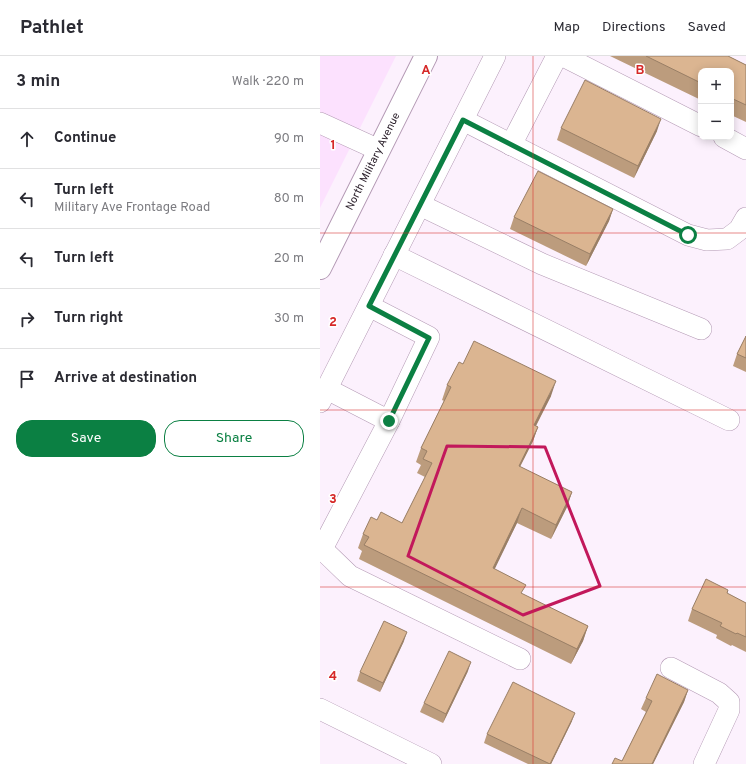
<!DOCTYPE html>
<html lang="en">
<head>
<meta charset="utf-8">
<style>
	body { margin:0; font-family:Overpass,sans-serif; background:#f2f2f3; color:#2b2b33 }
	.controls { position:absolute; right:12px; top:12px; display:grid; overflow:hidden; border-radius:8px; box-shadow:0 2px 10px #0003 }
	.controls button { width:36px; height:36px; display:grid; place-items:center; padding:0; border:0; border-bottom:1px solid #e1e1e2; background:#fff; color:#2b2b33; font:20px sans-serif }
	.stop { position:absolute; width:12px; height:12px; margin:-9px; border:3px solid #0b8043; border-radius:50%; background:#fff }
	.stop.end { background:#0b8043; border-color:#fff; box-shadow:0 1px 4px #0008 }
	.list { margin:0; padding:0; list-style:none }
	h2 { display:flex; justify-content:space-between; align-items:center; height:52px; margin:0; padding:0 16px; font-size:17px }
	h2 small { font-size:13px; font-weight:400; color:#7c7c81 }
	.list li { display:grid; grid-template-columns:26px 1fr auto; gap:12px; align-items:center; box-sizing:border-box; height:60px; padding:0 16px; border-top:1px solid #e1e1e2 }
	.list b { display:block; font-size:15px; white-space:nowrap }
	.list p { margin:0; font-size:13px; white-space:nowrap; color:#7c7c81 }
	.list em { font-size:13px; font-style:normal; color:#7c7c81 }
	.actions { display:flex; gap:8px; padding:12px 16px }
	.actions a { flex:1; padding:9px 0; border:1px solid #0b8043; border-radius:16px; text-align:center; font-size:14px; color:#0b8043 }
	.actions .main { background:#0b8043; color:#fff }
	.icon { flex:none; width:22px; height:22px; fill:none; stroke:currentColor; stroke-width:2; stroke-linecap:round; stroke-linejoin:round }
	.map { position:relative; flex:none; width:426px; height:708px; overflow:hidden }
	header { display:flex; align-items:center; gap:24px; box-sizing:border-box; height:56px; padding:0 20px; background:#fff; border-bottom:1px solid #e1e1e2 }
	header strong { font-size:19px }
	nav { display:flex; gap:22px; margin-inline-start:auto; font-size:14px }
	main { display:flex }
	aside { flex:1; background:#fff }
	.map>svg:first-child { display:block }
	.built { fill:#fce1fe }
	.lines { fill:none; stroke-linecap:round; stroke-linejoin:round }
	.minor-casing { stroke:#b49ab5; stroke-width:22 }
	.major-casing { stroke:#b49ab5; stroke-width:24 }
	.minor { stroke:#fff; stroke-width:21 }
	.major { stroke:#fff; stroke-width:22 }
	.wall { fill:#bc9c7d }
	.shaded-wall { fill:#997f66 }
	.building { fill:#dbb591; stroke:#997f66 }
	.route { stroke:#0b8043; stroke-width:5 }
	.marked { fill:none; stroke:#c2185b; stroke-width:3; stroke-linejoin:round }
	.grid { fill:none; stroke:#d62828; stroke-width:1; stroke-opacity:0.55 }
	.labels { text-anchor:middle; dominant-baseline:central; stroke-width:3; stroke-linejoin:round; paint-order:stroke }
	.street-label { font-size:11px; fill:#2a1f2a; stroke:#fff }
	.grid-label { font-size:13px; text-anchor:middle; font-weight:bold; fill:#d62828; stroke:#fff; stroke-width:3; stroke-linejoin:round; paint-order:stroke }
</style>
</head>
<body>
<header>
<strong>Pathlet</strong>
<nav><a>Map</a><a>Directions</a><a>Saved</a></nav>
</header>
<main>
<aside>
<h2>3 min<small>Walk · 220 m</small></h2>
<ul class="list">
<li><svg class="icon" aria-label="ahead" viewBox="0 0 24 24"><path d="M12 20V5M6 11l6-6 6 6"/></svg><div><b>Continue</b></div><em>90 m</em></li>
<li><svg class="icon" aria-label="left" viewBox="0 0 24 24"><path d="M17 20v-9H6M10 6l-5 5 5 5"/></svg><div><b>Turn left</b><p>Military Ave Frontage Road</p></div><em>80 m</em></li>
<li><svg class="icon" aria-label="left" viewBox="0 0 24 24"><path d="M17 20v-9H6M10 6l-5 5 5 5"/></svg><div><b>Turn left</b></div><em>20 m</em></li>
<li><svg class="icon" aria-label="right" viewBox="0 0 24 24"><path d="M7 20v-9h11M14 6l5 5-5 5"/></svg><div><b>Turn right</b></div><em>30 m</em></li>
<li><svg class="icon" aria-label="arrive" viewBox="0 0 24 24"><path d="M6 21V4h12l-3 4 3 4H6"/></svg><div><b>Arrive at destination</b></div></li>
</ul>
<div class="actions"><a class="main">Save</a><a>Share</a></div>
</aside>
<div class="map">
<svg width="426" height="708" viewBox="0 0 426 708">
	<rect width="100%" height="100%" fill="#fcf1fd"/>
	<path class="built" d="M0 0H76L0 152Z"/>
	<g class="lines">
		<defs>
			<g id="minor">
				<path d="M243 0 381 70"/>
				<path d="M143 64 368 179 387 184 407 183 419 174 426 162"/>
				<path d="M0 67 59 94"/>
				<path d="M404 81 426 93"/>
				<path d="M191 89 237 0"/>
				<path d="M100 149 222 208 381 273"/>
				<path d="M74 199 409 364"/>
				<path d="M7 333 69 365 109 281 49 250"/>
				<path d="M0 346 175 0"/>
				<path d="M0 492 2 493 69 365"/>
				<path d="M2 493 30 520 200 603"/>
				<path d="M351 612 399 637 409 646V654L384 708"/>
				<path d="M0 653 111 708"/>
			</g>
			<g id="major">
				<path id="s1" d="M0 212 106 0"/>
			</g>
		</defs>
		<use href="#minor" class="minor-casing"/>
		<use href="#major" class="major-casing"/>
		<use href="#minor" class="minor"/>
		<use href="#major" class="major"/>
	</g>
	<g class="wall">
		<path d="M290 0H408L426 9V66L411 59V15H381V44Z"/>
		<path d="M241 72 337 75 314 122 237 84Z"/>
		<path d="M293 153 289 165 266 210 190 173 194 161Z"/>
		<path d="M426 280V316L413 310 417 298Z"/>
		<path d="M143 308 231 340 216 370 218 371 213 385 200 411 252 436 247 451 231 483 197 467 174 513 202 538 268 570 263 585 251 608 39 503 42 495 38 492 43 478 57 464 82 467 105 421 97 417 101 409 96 406 101 392 124 345 122 344 127 329Z"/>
		<path d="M408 534 407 538 426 547V596L412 589 411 590 396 582 397 579 368 565 372 553Z"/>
		<path d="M84 585 60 636 37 625 40 616Z"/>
		<path d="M148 615 123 667 100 656 104 647Z"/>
		<path d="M368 634 364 646 333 708H292L302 705 326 656 321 653 326 642Z"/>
		<path d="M252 665 231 708H208L164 687 167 678Z"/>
	</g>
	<g class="shaded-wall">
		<path d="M341 63 337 75 314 122 318 110Z"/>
		<path d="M293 153 289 165 266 210 270 198Z"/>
		<path d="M236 325 231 340 209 383 214 369Z"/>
		<path d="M218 371 213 385 193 424 199 410Z"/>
		<path d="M252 436 247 451 231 483 236 469Z"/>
		<path d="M202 452 197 467 168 527 173 512Z"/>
		<path d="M268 570 263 585 251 608 257 593Z"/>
		<path d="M87 576 84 585 60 636 63 627Z"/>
		<path d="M151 606 148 615 123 667 126 658Z"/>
		<path d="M368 634 364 646 333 708H332Z"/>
		<path d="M255 657 252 665 231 708H230Z"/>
	</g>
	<g class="building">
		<path d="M326 0H408L426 9V49L411 42V15H381V27Z"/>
		<path d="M265 24 341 63 318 110 241 72Z"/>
		<path d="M218 115 293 153 270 198 194 161Z"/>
		<path d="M426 280V302L417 298Z"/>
		<path d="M154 285 236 325 214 369 218 371 199 410 252 436 236 469 202 452 173 512 206 529 201 537 268 570 257 593 44 489 49 481 43 478 51 461 57 464 61 456 82 467 112 407 103 403 107 395 101 392 131 331 127 329 139 306 143 308Z"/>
		<path d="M386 523 408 534 407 537 426 547V581L417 577 416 578 400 570 402 567 372 553Z"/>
		<path d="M64 565 87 576 63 627 40 616Z"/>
		<path d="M129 595 151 606 126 658 104 647Z"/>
		<path d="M337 618 368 634 332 708H292L295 702 302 705 332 645 326 642Z"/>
		<path d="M193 626 255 657 230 708 167 678Z"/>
	</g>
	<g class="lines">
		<path class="route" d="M69 365 109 282 49 250 143 64 368 179"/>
	</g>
	<path class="marked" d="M127 390 225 391 280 530 203 559 88 500Z"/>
	<path class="grid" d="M213 0V708M0 177H426M0 354H426M0 531H426"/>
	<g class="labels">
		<g class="street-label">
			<text stroke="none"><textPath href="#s1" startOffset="119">North Military Avenue</textPath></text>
		</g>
	</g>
	<g class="grid-label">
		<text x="106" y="18">A</text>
		<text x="320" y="18">B</text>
		<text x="13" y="93">1</text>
		<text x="13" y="270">2</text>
		<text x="13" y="447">3</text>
		<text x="13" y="624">4</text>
	</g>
</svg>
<div class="controls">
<button>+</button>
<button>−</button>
</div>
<div class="stop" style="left:368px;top:179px"></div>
<div class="stop end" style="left:69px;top:365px"></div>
</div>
</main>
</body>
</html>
